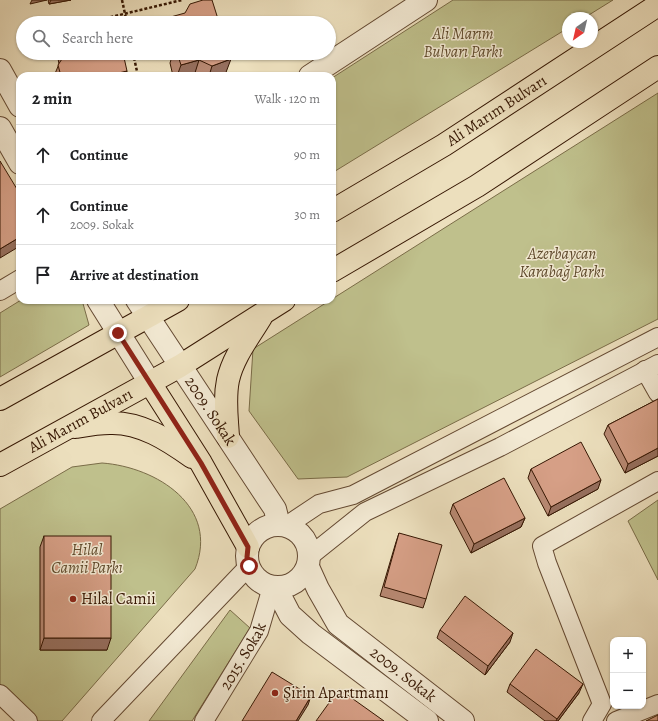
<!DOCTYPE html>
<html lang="en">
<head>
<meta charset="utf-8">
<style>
	body { margin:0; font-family:Alegreya,serif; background:#f2f2f2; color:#202124 }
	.controls { position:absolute; right:12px; bottom:12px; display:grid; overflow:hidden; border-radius:8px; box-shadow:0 1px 3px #0004 }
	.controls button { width:36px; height:36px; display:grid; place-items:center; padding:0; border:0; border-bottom:1px solid #e0e0e0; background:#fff; color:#202124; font:20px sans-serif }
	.compass { position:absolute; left:562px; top:12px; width:36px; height:36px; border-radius:50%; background:#fff; box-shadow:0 1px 3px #0004; rotate:214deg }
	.stop { position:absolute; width:12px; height:12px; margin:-9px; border:3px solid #8f2418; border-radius:50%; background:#fff }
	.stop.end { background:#8f2418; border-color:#fff; box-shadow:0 1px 4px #0008 }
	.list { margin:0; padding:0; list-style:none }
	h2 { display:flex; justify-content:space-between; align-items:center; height:52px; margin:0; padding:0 16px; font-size:17px }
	h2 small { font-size:13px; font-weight:400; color:#757577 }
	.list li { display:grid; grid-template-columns:26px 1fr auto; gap:12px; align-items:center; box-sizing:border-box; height:60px; padding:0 16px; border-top:1px solid #e0e0e0 }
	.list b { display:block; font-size:15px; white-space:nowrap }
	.list p { margin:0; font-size:13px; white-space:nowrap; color:#757577 }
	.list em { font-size:13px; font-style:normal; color:#757577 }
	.icon { flex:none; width:22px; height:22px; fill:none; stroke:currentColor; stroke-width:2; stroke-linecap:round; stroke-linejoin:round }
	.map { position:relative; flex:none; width:658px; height:721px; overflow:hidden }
	.search { position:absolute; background:#fff; box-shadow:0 1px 3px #0004; left:16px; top:16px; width:320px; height:44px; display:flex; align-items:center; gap:10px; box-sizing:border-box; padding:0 14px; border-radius:22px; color:#757577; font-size:15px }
	.panel { position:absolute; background:#fff; box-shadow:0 1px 3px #0004; left:16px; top:72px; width:320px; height:232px; border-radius:12px }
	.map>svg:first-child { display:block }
	.green { fill:#bfc08c; stroke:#7a6c48 }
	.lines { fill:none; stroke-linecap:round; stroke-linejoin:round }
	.minor-casing { stroke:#644932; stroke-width:20 }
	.tertiary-casing { stroke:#644932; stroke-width:24 }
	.primary-casing { stroke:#361703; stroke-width:24 }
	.path { stroke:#361703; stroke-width:2.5; stroke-dasharray:3 2; stroke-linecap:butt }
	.minor { stroke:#f3ead4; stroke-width:18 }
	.tertiary { stroke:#f3ead4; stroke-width:22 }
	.primary { stroke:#ecdfbd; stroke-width:22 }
	.wall { fill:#b88973; stroke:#361703 }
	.shaded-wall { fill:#966f5e; stroke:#361703 }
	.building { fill:#d69f86; stroke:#361703 }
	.route { stroke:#8f2418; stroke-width:5 }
	.poi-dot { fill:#8f2418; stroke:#f3ead4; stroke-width:1.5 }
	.labels { text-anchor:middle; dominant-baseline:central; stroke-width:3; stroke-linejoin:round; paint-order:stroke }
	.park-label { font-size:16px; font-style:italic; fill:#5f4a2c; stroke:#f3ead4 }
	.street-label { font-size:16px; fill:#361703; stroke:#f3ead4 }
	.poi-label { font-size:16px; fill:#361703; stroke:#f3ead4; text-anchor:start }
</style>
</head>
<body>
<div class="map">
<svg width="658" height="721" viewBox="0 0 658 721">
	<rect width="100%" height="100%" fill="#ecdfbd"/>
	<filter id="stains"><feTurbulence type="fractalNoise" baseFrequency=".005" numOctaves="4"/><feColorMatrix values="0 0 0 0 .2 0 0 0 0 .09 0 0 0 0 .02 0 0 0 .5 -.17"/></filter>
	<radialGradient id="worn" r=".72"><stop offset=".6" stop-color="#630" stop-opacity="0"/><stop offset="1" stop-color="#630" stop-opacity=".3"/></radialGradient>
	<g class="green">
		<path d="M453 0H613L584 18H568V28L332 173V78Z"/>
		<path d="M658 93V319L347 477 298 479 249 411 253 349Z"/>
		<path d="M21 300H82L89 325 0 377V313Z"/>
		<path d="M102 463C157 467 220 507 195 569L62 721H37L0 684V509L72 467Z"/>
		<path d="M658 500V580L628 521Z"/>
		<path d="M230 610 250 628 192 721H149Z"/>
	</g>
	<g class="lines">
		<defs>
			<g id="minor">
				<path d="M0 291 20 279"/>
				<path d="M645 370 658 393"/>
				<path d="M286 526 319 504 353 495 658 337"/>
				<path d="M310 556 365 512 500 447 658 364"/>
				<path d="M0 694 28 721"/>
				<path d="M101 721 249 566"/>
				<path id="s1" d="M204 721 259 631 272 587"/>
				<path d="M592 721 602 704 547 563 542 546 658 481"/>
				<path d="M616 721 658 704"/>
			</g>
			<g id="tertiary">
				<path d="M0 70 20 106"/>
				<path d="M310 76 426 0"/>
				<path d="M0 128 20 163"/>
				<path d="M98 300 150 383"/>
				<path id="s2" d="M137 300 275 509 279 525"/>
				<circle cx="278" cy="556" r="31"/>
				<path id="s3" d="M308 567 318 589 338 624 463 721"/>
				<path d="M276 588 290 615 311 634 427 721"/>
			</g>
			<g id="primary">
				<path id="s4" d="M332 211 444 145 658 5"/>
				<path d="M332 271 477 186 658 67"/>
				<path d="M150 383 201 463 248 547"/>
				<path d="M0 399 178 300"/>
				<path d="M75 427C87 425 98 423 110 423 141 422 168 440 192 457"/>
				<path d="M228 437C227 418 224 399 228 380 233 357 249 337 261 317"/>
				<path id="s5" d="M0 465 180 366 284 300"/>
			</g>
		</defs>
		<use href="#minor" class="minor-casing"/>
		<use href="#tertiary" class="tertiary-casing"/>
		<use href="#primary" class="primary-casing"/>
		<g class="path">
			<path d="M122 0 127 23"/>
			<path d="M86 23 182 0"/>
			<path d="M133 53 138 76"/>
		</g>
		<use href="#minor" class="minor"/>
		<use href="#tertiary" class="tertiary"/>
		<use href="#primary" class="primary"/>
	</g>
	<g class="wall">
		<path d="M48 0H71L49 4Z"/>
		<path d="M167 18 218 19 223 23H166Z"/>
		<path d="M57 53H85V54L127 71 125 76H54L59 64Z"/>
		<path d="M173 53H229L225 75 224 76H173L170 63Z"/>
		<path d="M658 399V456L625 473 604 434 608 425Z"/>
		<path d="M531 469 598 489 548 516 528 478Z"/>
		<path d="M453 504 525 518 521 527 471 553 450 513Z"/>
		<path d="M399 533 426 599 423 608 380 596 396 542Z"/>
		<path d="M44 536 107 650H40V547Z"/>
		<path d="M440 630 510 642 485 675 437 638Z"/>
		<path d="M510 684 579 693 558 721H545L507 692Z"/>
	</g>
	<g class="shaded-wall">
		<path d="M32 0H47L30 4Z"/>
		<path d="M51 0H71L49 4Z"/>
		<path d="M231 59 225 75 224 76H209L212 66Z"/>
		<path d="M199 60 194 76H177L181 65Z"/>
		<path d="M127 71 125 76H106Z"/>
		<path d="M20 237V246L0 258V249Z"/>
		<path d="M658 448V456L625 473 628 464Z"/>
		<path d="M601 480 598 489 548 516 551 507Z"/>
		<path d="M525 518 521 527 471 553 474 544Z"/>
		<path d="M513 633 510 642 485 675 488 666Z"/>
		<path d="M44 638H111L107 650H40Z"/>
		<path d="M583 684 579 693 558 721H556L557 719Z"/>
		<path d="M311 696 308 705 298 721H296Z"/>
	</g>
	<g class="building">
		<path d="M203 0H212L218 19 221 17 223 23H169L167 18 185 13 190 4Z"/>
		<path d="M66 53H85V54L89 53H123L127 71 106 76H61L58 65Z"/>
		<path d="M177 53H229L231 59 212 66 199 60 181 65Z"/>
		<path d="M0 161 20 194V237L0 249Z"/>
		<path d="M658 399V448L628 464 608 425Z"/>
		<path d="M581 442 601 480 551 507 531 469Z"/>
		<path d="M504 478 525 518 474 544 453 504Z"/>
		<path d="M399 533 442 545 426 599 384 587Z"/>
		<rect x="44" y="536" width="67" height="102"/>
		<path d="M465 596 513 633 488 666 440 630Z"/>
		<path d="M536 649 583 684 557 719 510 684Z"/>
		<path d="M272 672 311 696 296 721H242Z"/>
		<path d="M339 689 384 721H316Z"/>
		<path d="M658 715V721H646Z"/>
	</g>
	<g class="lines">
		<path class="route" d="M118 333 201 463 248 547 247 557 249 566"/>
	</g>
	<g class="poi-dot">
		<circle cx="73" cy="599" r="4"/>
		<circle cx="275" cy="693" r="4"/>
	</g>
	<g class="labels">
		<g class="park-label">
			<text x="463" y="34">Ali Marım<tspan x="463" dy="18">Bulvarı Parkı</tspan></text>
			<text x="562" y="254">Azerbaycan<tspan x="562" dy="18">Karabağ Parkı</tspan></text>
			<text x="87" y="550">Hilal<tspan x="87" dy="18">Camii Parkı</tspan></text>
		</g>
		<g class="street-label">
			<text stroke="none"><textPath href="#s4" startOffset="193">Ali Marım Bulvarı</textPath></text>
			<text stroke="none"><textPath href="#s2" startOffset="133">2009. Sokak</textPath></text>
			<text stroke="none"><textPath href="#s5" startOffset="92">Ali Marım Bulvarı</textPath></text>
			<text stroke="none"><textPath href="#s1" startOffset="76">2015. Sokak</textPath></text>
			<text stroke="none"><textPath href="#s3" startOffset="147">2009. Sokak</textPath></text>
		</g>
		<g class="poi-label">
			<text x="81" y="599">Hilal Camii</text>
			<text x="283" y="693">Şirin Apartmanı</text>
		</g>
	</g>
	<rect width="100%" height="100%" filter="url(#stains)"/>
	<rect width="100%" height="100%" fill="url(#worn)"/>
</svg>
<div class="controls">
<button>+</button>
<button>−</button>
</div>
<svg class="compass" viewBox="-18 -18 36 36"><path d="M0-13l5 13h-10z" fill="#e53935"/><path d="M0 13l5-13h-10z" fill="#757577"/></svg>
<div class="stop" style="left:249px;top:566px"></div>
<div class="stop end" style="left:118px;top:333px"></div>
<div class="search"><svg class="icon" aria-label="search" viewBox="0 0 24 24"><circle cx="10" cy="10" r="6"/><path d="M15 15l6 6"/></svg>Search here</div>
<section class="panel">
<h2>2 min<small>Walk · 120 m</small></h2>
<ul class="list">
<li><svg class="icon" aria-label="ahead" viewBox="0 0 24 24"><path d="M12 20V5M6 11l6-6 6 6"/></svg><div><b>Continue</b></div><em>90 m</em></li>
<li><svg class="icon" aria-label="ahead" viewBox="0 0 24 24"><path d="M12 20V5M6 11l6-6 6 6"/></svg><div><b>Continue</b><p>2009. Sokak</p></div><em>30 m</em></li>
<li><svg class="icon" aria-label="arrive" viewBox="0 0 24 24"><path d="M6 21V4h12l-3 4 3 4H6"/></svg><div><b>Arrive at destination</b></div></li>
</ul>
</section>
</div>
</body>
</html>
